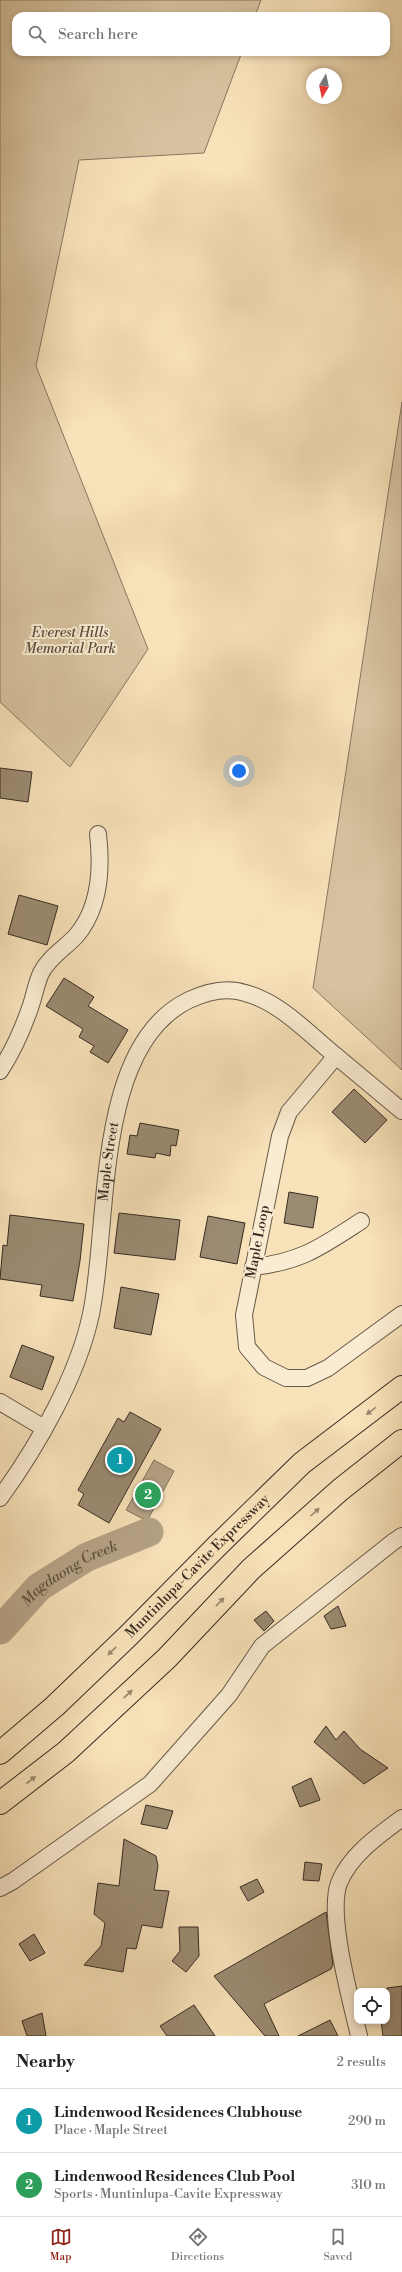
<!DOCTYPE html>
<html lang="en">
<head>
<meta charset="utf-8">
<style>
	body { margin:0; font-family:"Libre Bodoni",serif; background:#f6f6f6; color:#222 }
	.controls { position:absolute; right:12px; bottom:12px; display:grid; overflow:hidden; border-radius:8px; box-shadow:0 2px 6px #0003 }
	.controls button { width:36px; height:36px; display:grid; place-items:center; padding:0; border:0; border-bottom:1px solid #e0e0e0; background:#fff; color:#222; font:20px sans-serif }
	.compass { position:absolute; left:306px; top:68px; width:36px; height:36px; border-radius:50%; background:#fff; box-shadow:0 2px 6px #0003; rotate:189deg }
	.you { position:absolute; left:239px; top:771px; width:14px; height:14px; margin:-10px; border:3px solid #fff; border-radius:50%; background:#1a73e8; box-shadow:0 0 0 6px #1a73e833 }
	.badge { display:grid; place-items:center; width:26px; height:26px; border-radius:50%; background:#8f2418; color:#fff; font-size:13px; font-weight:700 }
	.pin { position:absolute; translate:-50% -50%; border:2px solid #fff; box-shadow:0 1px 4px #0006 }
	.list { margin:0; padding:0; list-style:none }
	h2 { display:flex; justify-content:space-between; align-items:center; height:52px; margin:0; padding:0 16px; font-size:17px }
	h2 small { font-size:13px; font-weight:400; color:#767676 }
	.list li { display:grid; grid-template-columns:26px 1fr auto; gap:12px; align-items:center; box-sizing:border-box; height:64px; padding:0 16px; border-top:1px solid #e0e0e0 }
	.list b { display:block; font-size:15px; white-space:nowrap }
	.list p { margin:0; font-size:13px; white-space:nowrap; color:#767676 }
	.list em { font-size:13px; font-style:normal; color:#767676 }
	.icon { flex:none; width:22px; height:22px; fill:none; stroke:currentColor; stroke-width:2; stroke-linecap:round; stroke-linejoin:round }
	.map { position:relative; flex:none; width:402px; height:2036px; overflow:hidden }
	.search { position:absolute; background:#fff; box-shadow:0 2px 6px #0003; left:12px; right:12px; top:12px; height:44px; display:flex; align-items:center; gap:10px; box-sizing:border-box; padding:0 14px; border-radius:12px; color:#767676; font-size:15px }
	.sheet { height:180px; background:#fff }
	nav { display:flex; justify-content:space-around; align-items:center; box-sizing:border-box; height:56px; border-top:1px solid #e0e0e0; background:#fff; font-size:11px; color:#767676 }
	nav a { display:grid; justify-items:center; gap:2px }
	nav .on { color:#8f2418 }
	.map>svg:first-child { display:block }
	.green { fill:#d7c3a0; stroke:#877862 }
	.water { fill:#b6a487; stroke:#83745f }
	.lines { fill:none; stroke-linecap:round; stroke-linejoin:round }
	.river { stroke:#b6a487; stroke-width:29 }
	.building { fill:#9b8b72; stroke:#372c23 }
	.minor-casing { stroke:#675a49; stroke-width:18 }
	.motorway-casing { stroke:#372c23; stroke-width:24 }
	.minor { stroke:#faecd2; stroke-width:16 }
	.motorway { stroke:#f8e2ba; stroke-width:22 }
	.oneway { fill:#98876e }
	.labels { text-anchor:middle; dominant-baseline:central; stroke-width:4; stroke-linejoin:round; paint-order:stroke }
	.park-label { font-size:14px; font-style:italic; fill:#574a3c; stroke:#faecd2 }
	.street-label { font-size:14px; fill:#372c23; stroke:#faecd2 }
	.water-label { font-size:15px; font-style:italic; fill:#5d5041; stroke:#faecd2 }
</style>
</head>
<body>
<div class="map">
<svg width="402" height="2036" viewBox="0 0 402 2036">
	<rect width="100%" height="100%" fill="#f8e2ba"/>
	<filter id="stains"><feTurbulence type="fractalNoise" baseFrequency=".005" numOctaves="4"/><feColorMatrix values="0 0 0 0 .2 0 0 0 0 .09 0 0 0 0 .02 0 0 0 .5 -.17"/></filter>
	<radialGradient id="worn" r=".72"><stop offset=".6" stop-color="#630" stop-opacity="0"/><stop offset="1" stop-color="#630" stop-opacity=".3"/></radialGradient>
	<g class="green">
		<path d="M0 0H261L255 16H16V52H242L204 153 79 160 36 366 148 649 70 767 0 702Z"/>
		<path d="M402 402V1070L313 988Z"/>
	</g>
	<path class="water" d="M154 1460 174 1471 147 1521 126 1510Z"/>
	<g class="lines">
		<path class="river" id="s1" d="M0 1630 39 1587 87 1557 149 1532"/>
	</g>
	<g class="building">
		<path d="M0 768 32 772 28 802 0 798Z"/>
		<path d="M19 895 58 906 47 945 8 934Z"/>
		<path d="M64 978 94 997 88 1006 128 1030 108 1063 90 1052 94 1046 79 1037 83 1029 46 1006Z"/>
		<path d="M354 1089 387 1120 365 1143 332 1112Z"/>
		<path d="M140 1123 179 1130 176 1146 171 1145 170 1156 156 1153 155 1158 127 1154 130 1135 137 1136Z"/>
		<path d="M289 1192 318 1197 313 1228 284 1223Z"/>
		<path d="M119 1213 180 1220 175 1260 114 1253Z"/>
		<path d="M10 1215 84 1224 80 1261 73 1301 40 1296 42 1285 0 1279 3 1245 7 1246Z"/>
		<path d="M208 1216 245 1223 237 1264 200 1257Z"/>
		<path d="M121 1287 159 1294 151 1335 114 1328Z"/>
		<path d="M22 1345 54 1357 42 1390 10 1377Z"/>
		<path d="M130 1412 161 1429 109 1523 78 1505 84 1494 78 1490 118 1418 124 1422Z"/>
		<path d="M338 1606 346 1626 331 1629 324 1616Z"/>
		<path d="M266 1611 274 1621 264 1631 254 1620Z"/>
		<path d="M326 1726 336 1740 344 1731 360 1749 388 1768 364 1784 314 1742Z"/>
		<path d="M311 1778 320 1800 300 1807 292 1787Z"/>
		<path d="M146 1805 173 1811 167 1829 141 1824Z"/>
		<path d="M124 1839 156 1856 158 1866 154 1890 169 1891 162 1928 142 1925 136 1949 127 1948 123 1972 84 1965 101 1946 105 1923 94 1914 98 1883 119 1886Z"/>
		<path d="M305 1862 322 1864 319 1881 303 1880Z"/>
		<path d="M257 1879 264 1892 248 1901 240 1887Z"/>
		<path d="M326 1912 333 1965 331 1969 264 2004 279 2036H265L214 1976Z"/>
		<path d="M179 1927H198L199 1956 186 1972 172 1961 180 1951Z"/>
		<path d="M34 1934 45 1953 30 1961 19 1944Z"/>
		<path d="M402 1986V2036H383L381 2021H387V1988Z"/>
		<path d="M194 2005 215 2036H167L160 2026Z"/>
		<path d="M42 2013 46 2036H27L22 2021Z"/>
		<path d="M330 2020 338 2036H298Z"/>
	</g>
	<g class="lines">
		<defs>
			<g id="minor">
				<path d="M0 1071C13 1051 22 1031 30 1008 34 997 36 984 41 973 49 957 65 948 76 936 100 908 102 868 98 834"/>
				<path d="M402 1111 336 1056 289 1112 280 1136 244 1315 247 1347 264 1367 286 1378H307L328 1368 402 1314"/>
				<path d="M253 1267C301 1262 321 1247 361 1221"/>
				<path d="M0 1402 44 1428"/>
				<path id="s2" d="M0 1498C37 1447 78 1376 91 1314 110 1224 93 1046 189 1000 206 992 227 987 245 993 280 1002 309 1034 336 1056"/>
				<path d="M0 1888 13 1881 150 1784 229 1695 262 1646 393 1542 402 1536"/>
				<path d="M359 2036C351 2000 327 1916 339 1883 350 1855 379 1835 402 1818"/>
			</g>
			<g id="motorway">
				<path id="s3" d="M0 1753 55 1706 129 1635 218 1545 302 1463 402 1387"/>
				<path d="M0 1803 66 1752 167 1658 251 1569 340 1490 402 1441"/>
			</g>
		</defs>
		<use href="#minor" class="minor-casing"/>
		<use href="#motorway" class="motorway-casing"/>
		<use href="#minor" class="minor"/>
		<use href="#motorway" class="motorway"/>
	</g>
	<defs><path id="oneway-solid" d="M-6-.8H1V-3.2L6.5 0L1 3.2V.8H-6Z"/></defs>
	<g class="oneway">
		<use href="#oneway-solid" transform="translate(371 1411) rotate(143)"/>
		<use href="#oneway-solid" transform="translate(315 1512) rotate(-42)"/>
		<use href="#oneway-solid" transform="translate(220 1602) rotate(-46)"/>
		<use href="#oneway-solid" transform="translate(112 1651) rotate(136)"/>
		<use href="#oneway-solid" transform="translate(128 1694) rotate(-43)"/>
		<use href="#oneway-solid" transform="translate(31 1780) rotate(-38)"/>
	</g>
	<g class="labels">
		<g class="park-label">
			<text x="70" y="633">Everest Hills<tspan x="70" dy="16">Memorial Park</tspan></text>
		</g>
		<g class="street-label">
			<text stroke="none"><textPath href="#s2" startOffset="360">Maple Street</textPath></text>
			<text transform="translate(258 1242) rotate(-79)">Maple Loop</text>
			<text stroke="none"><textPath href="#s3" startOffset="272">Muntinlupa-Cavite Expressway</textPath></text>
		</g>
		<g class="water-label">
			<text stroke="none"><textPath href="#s1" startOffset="91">Magdaong Creek</textPath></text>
		</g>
	</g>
	<rect width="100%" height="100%" filter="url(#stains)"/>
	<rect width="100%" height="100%" fill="url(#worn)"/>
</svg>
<div class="controls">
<button><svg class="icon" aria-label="locate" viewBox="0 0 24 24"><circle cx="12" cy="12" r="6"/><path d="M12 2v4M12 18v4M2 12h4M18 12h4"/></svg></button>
</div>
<svg class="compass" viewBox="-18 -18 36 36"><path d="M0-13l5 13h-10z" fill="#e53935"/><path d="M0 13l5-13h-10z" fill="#767676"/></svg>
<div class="you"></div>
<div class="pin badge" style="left:120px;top:1460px;background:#0f9aa8">1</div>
<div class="pin badge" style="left:148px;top:1495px;background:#2e9e5b">2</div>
<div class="search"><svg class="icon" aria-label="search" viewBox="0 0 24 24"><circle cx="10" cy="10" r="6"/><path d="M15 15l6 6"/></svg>Search here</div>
</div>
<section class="sheet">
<h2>Nearby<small>2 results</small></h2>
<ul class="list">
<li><span class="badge" style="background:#0f9aa8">1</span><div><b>Lindenwood Residences Clubhouse</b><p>Place · Maple Street</p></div><em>290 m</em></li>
<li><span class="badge" style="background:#2e9e5b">2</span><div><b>Lindenwood Residences Club Pool</b><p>Sports · Muntinlupa-Cavite Expressway</p></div><em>310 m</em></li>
</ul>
</section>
<nav>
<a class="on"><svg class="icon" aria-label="map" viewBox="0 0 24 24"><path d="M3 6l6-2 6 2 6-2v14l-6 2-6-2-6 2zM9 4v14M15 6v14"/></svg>Map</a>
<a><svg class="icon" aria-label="directions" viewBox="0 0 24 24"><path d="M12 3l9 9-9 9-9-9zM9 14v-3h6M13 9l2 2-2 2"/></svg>Directions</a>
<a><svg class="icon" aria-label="saved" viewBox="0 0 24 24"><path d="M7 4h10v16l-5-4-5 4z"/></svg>Saved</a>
</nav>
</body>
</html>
